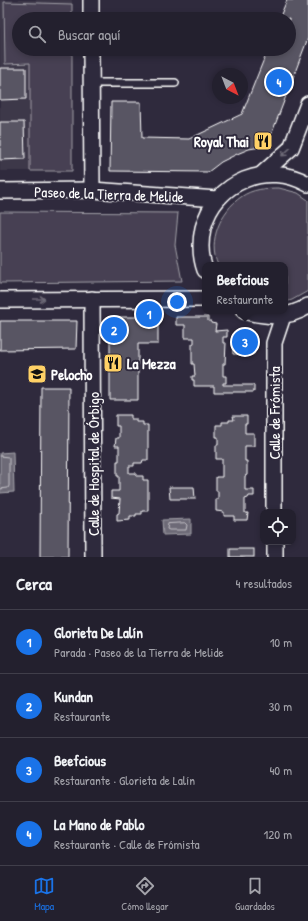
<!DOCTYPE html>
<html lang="es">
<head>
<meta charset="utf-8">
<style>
	body { margin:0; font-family:"Patrick Hand",sans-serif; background:#2b2836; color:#f1f3f6 }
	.controls { position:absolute; right:12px; bottom:12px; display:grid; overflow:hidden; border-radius:8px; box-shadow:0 2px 6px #0003 }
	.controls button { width:36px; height:36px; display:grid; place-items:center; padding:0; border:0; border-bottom:1px solid #403e4a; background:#23202e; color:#f1f3f6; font:20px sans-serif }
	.compass { position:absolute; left:212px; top:68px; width:36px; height:36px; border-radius:50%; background:#23202e; box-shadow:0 2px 6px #0003; rotate:138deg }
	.you { position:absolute; left:177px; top:302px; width:14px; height:14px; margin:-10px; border:3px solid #fff; border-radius:50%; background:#1a73e8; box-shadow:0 0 0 6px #1a73e833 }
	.badge { display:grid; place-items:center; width:26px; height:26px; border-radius:50%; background:#1a73e8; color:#fff; font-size:13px; font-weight:700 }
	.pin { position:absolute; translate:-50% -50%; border:2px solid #fff; box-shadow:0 1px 4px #0006 }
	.popup { position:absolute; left:202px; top:262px; width:86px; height:52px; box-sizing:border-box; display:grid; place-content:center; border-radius:8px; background:#23202e; filter:drop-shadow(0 1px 3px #0005); font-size:13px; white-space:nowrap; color:#a3a3aa }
	.popup b { font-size:15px; color:#f1f3f6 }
	.popup::after { content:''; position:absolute; left:50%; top:100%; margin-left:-8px; border:8px solid transparent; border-top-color:#23202e }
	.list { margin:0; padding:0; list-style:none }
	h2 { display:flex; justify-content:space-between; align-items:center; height:52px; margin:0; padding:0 16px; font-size:17px }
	h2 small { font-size:13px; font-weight:400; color:#a3a3aa }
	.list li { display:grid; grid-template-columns:26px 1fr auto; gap:12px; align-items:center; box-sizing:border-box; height:64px; padding:0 16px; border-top:1px solid #403e4a }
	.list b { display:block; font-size:15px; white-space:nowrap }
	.list p { margin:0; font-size:13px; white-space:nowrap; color:#a3a3aa }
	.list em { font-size:13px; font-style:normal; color:#a3a3aa }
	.icon { flex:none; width:22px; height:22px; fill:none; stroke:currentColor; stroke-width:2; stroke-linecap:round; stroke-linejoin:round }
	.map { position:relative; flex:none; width:308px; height:557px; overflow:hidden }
	.search { position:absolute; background:#23202e; box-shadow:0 2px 6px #0003; left:12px; right:12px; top:12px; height:44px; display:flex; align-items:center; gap:10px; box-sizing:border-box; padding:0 14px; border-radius:22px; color:#a3a3aa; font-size:15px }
	.sheet { height:308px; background:#23202e }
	nav { display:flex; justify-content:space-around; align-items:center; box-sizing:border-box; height:56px; border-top:1px solid #403e4a; background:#23202e; font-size:11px; color:#a3a3aa }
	nav a { display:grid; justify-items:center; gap:2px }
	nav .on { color:#1a73e8 }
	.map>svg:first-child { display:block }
	.built { fill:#3c3749 }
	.green { fill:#464152; stroke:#a2a0a8 }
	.water { fill:#6d6a77; stroke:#a7a6ad }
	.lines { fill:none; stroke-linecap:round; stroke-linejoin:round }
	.shore { stroke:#c5c3c9; stroke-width:1 }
	.building { fill:#595564; stroke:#fff }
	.lane-casing { stroke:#fff; stroke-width:10 }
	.street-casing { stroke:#fff; stroke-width:18 }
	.lane { stroke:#2f2a3d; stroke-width:7 }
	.street { stroke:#2f2a3d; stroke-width:15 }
	.oneway { stroke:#6d6a77 }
	.labels { text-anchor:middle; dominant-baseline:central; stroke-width:4; stroke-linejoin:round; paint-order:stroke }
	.poi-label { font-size:15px; font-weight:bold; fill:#fff; stroke:#2f2a3d; text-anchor:start }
	.street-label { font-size:15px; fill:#fff; stroke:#2f2a3d }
</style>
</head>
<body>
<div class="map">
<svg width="308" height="557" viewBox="0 0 308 557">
	<rect width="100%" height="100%" fill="#2f2a3d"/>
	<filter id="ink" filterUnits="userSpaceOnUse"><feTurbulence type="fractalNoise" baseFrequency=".025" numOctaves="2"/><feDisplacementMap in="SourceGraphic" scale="8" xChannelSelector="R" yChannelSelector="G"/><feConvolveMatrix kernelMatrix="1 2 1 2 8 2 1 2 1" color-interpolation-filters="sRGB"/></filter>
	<g filter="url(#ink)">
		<path class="built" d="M0 0H72V19H19V49H72V171H0Z"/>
		<g class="green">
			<path d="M4 2 72 4V19H19V49H72V171H30V63L5 64Z"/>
			<path d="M279 188 298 193 308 200V291L292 300 285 302V265H218C207 241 221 211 241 197 252 189 266 188 279 188Z"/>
			<path d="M0 212 178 213 175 245 182 281 0 283Z"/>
		</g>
		<g class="water">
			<path d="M13 452 14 492 0 493V453Z"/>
			<path d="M191 519V534L163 535 162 520Z"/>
		</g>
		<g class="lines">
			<g class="shore">
				<path d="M0 456 8 457 9 458V486L8 488 0 489"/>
				<path d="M185 523 187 525 186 530H169L167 529 168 524Z"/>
			</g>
		</g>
		<g class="building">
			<path d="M287 0H308V38L267 146 249 149 237 154 221 162 208 172 110 171 111 102H141L142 138 189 139 242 114 268 49H289V19H279Z"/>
			<path d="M0 68H26V99L0 100Z"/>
			<path d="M0 122H24L25 159 0 160Z"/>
			<path d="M110 317H158V344H138V400H110Z"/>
			<path d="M176 317H208V321H211V323L216 324 215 331 227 330V337H223V343H226L225 364H223V376H226V383H223V385H254V392H214V386H194V380H192V376H195L194 364H192V344L194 343V338H185V325H176Z"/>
			<path d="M0 321H77L76 349 0 350Z"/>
			<path d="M247 338 254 340V354H233L232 339Z"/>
			<path d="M41 387H69L68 557H40Z"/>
			<path d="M116 415H131V419H136V422H143V425H148V460H143L142 463H134V466H129V473H136V476H143V480H148V511H142V514H136V516H130V520L117 521V514L119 513 120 499 111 498V491H119V476H117V461H119V446H115L116 438H119V426H116Z"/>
			<path d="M233 416H247V424H245V433H254V446H245V461H247V475L245 476V490H254V496H249L248 498 245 499V513H248L247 520H234V516H224V512L216 511V499H218V491H216V477H222V459H216V445H218V437H216V425H222V422H229V420H234Z"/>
			<path d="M169 487H194L195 499H170Z"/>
			<rect x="230" y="549" width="24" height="8"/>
		</g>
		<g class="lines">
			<defs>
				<path id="lane" d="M91 83H175"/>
				<g id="street">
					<path d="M91 0V19"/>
					<path d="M91 49 92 190"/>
					<path d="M262 174 291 148 308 104"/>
					<path d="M0 191 92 190 217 199"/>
					<path d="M205 270C200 256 200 242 203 228 215 181 267 161 308 184"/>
					<path d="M92 299 93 557"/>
					<path d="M0 300 205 299"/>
					<path d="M244 311C265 317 289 319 308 306"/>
					<path d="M274 512V343L283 316"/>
					<path d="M275 542V557"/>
				</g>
			</defs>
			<use href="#lane" class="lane-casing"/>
			<use href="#street" class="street-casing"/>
			<use href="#lane" class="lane"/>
			<use href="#street" class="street"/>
		</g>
		<defs><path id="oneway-shaft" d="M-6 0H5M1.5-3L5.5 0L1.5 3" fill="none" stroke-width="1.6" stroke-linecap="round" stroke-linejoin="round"/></defs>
		<g class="oneway">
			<use href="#oneway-shaft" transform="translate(286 152) rotate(137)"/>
			<use href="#oneway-shaft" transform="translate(39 299)"/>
		</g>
	</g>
	<defs>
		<symbol id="restaurant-square" viewBox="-11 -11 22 22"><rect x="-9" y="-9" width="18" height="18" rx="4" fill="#ffd166" stroke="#2f2a3d"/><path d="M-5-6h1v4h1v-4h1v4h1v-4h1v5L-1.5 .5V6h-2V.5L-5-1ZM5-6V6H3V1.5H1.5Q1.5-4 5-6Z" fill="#111"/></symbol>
		<symbol id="school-square" viewBox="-11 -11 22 22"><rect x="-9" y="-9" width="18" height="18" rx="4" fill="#ffd166" stroke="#2f2a3d"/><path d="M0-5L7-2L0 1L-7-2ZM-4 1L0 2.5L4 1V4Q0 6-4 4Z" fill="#111"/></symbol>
	</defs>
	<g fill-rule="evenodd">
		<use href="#restaurant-square" x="252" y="130" width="22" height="22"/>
		<use href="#restaurant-square" x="102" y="352" width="22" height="22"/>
		<use href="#school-square" x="26" y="363" width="22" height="22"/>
	</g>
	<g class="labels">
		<g class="poi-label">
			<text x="249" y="141" text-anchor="end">Royal Thai</text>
			<text x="127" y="363">La Mezza</text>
			<text x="51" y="374">Pelocho</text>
		</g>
		<g class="street-label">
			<text transform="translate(109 194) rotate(2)">Paseo de la Tierra de Melide</text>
			<text transform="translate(274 413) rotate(-90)">Calle de Frómista</text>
			<text transform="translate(93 464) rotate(-90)">Calle de Hospital de Órbigo</text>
		</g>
	</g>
</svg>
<div class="controls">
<button><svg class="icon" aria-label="locate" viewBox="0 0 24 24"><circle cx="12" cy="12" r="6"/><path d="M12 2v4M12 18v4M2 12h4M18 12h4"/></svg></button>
</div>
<svg class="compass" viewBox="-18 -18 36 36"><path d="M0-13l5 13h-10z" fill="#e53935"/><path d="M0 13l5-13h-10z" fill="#a3a3aa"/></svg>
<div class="you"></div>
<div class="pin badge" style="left:149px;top:314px">1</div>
<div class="pin badge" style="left:114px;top:330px">2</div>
<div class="pin badge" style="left:245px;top:342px">3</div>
<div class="popup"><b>Beefcious</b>Restaurante</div>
<div class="pin badge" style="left:279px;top:82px">4</div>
<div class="search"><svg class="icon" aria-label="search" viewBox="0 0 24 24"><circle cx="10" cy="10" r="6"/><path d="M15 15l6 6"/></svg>Buscar aquí</div>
</div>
<section class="sheet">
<h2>Cerca<small>4 resultados</small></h2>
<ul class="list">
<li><span class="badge">1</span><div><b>Glorieta De Lalín</b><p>Parada · Paseo de la Tierra de Melide</p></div><em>10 m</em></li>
<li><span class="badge">2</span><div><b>Kundan</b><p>Restaurante</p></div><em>30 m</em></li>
<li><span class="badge">3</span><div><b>Beefcious</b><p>Restaurante · Glorieta de Lalín</p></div><em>40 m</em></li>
<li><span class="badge">4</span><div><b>La Mano de Pablo</b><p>Restaurante · Calle de Frómista</p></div><em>120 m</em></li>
</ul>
</section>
<nav>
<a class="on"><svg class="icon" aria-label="map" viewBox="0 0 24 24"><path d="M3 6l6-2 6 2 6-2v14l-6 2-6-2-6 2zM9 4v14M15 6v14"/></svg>Mapa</a>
<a><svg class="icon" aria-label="directions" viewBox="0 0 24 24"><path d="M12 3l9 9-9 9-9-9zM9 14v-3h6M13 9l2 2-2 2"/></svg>Cómo llegar</a>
<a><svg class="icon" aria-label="saved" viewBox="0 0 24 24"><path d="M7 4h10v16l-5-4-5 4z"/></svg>Guardados</a>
</nav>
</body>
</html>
